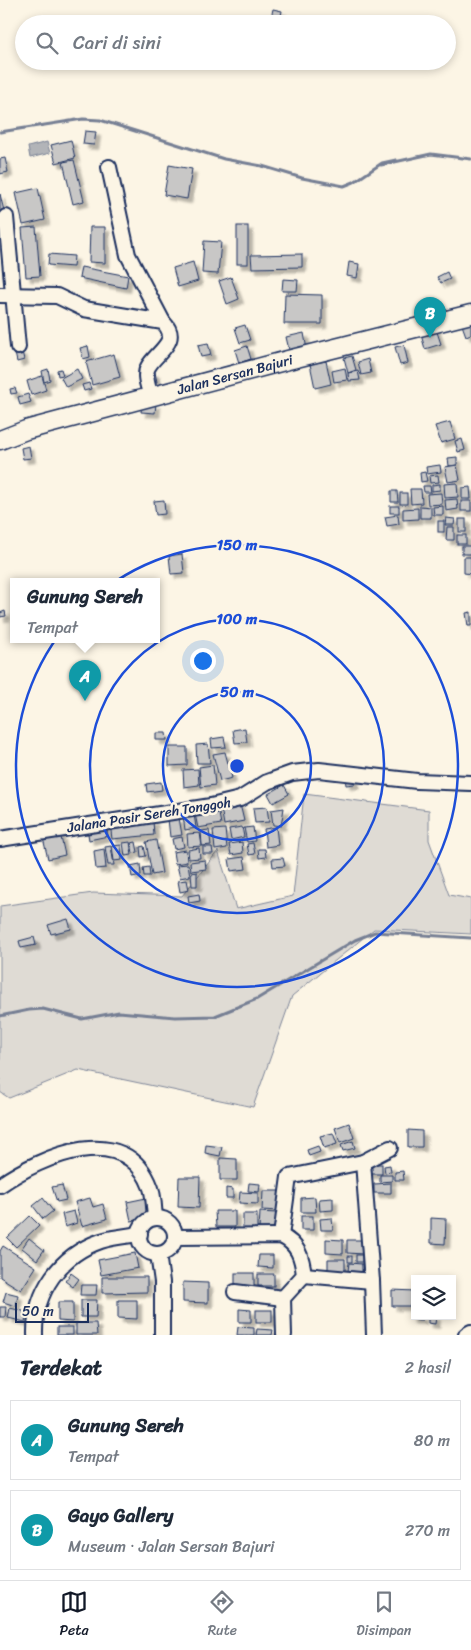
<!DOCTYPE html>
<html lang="id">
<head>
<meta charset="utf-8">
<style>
	body { margin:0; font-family:Sriracha,sans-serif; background:#f2f2f3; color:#1f2937 }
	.controls { position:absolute; right:15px; bottom:15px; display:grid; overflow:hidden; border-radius:0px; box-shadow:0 2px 8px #0003 }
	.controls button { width:45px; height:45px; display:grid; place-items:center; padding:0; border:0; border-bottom:1px solid #e0e1e3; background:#fff; color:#1f2937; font:25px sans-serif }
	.scale { position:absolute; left:15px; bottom:12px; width:74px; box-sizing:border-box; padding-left:5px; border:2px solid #1b2f5e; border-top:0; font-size:14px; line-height:18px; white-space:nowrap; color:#1b2f5e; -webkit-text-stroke:4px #fcf5e5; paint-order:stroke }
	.you { position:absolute; left:202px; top:660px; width:18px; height:18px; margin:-12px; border:4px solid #fff; border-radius:50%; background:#1a73e8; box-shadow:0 0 0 8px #1a73e833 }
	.badge { display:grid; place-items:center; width:32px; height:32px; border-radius:50%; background:#111827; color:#fff; font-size:16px; font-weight:700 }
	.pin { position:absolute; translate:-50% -41px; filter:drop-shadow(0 1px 2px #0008) }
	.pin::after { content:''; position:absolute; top:26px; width:18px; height:15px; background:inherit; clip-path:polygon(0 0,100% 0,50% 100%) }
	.popup { position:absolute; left:10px; top:578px; width:150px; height:65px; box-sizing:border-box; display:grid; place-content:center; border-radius:0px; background:#fff; filter:drop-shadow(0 1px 4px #0005); font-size:16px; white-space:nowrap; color:#747a83 }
	.popup b { font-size:19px; color:#1f2937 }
	.popup::after { content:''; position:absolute; left:50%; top:100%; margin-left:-10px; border:10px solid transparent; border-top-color:#fff }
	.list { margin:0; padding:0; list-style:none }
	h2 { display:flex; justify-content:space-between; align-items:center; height:65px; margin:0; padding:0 20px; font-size:21px }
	h2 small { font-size:16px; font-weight:400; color:#747a83 }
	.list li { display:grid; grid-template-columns:32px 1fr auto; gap:15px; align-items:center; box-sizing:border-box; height:80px; margin:0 10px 10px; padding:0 10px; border:1px solid #e0e1e3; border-radius:0px }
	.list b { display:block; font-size:19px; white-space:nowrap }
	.list p { margin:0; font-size:16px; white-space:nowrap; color:#747a83 }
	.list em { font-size:16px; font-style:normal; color:#747a83 }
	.icon { flex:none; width:28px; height:28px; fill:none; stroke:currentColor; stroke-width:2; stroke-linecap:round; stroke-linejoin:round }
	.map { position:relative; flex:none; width:471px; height:1335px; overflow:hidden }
	.search { position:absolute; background:#fff; box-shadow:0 2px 8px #0003; left:15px; right:15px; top:15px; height:55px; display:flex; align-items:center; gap:12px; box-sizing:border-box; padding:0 18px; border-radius:28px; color:#747a83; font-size:19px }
	.sheet { height:245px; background:#fff }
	nav { display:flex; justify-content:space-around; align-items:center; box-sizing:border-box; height:70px; border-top:1px solid #e0e1e3; background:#fff; font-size:14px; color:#747a83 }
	nav a { display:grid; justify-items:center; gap:2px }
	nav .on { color:#111827 }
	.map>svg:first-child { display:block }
	.green { fill:#dfdbd4; stroke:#7d8599 }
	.water { fill:#b2b4b8; stroke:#767f94 }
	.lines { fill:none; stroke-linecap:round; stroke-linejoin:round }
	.stream { stroke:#767f94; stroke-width:3 }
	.building { fill:#c8c7c6; stroke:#1b2f5e; filter:url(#shadow) }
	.minor-casing { stroke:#1b2f5e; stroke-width:18 }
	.major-casing { stroke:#1b2f5e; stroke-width:21 }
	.minor { stroke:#fcf5e5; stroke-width:14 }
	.major { stroke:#fcf5e5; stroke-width:18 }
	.ring { fill:none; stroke:#1d4ed8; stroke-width:2.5 }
	.labels { text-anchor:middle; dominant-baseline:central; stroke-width:5; stroke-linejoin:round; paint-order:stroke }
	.street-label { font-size:14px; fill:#1b2f5e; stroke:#fcf5e5 }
	.centre { fill:#1d4ed8; stroke:#fcf5e5; stroke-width:2.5 }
	.ring-label { font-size:15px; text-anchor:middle; font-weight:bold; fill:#1d4ed8; stroke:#fcf5e5; stroke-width:5; stroke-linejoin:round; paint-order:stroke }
</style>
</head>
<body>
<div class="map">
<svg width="471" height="1335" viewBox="0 0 471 1335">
	<defs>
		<filter id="shadow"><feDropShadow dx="4.5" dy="4.5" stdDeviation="1" flood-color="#0004"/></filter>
	</defs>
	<rect width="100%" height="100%" fill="#fcf5e5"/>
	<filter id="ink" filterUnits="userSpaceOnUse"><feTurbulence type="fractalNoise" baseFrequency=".02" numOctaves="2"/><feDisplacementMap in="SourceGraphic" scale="10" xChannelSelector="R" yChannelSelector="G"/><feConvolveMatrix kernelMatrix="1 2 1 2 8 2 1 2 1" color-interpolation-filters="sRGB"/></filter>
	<g filter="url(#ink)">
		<path class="green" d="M304 794 429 810V840L449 895 471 899V934L374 929 292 996 253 1107 78 1070 9 1098 0 1092V906L93 893 182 896 218 851 236 909 293 896Z"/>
		<path class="water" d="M47 142 50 153 30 158 28 147Z"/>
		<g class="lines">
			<g class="stream">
				<path d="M0 132 83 119 100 120 224 159 262 166 302 178 344 186 354 182 382 163 396 160 381 165 431 154 471 159"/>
				<path d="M0 1016 29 1010 43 1009 82 1019 119 1012 175 1017 215 1016 257 999 355 940 375 932 471 938"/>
			</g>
		</g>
		<g class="building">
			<path d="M273 9 282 11 280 20 271 18Z"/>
			<path d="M85 131 96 132 94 145 83 144Z"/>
			<path d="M71 140 75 158 56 163 51 145Z"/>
			<path d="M5 158 8 172 0 174V159Z"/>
			<path d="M74 160 84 201 73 204 63 162Z"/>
			<path d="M169 165 192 169 187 199 164 195Z"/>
			<path d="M38 188 45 220 23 225 16 193Z"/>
			<path d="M0 194 4 211 0 212Z"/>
			<rect x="237" y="226" width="11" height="38"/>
			<path d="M36 227 40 276 26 277 22 228Z"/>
			<path d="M90 227H105V263L89 262Z"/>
			<path d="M204 241 221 242 218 274 202 273Z"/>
			<path d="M49 254 74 256 73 267 48 265Z"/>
			<path d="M302 254V267L252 268 251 255Z"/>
			<path d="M193 262 198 281 178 287 173 268Z"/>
			<path d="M349 262 359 264 357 278 347 276Z"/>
			<path d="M81 267 128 276 126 288 79 278Z"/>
			<path d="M447 272 450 279 441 283 437 277Z"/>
			<path d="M231 277 239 299 227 304 219 281Z"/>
			<path d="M283 279 298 280 297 291H282Z"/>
			<path d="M285 294 322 295V324H284Z"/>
			<path d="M471 322V334L466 336 462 325Z"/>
			<path d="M245 325 250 340 240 343 235 328Z"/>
			<path d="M435 326 441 344 425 349 420 331Z"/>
			<path d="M304 333 307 350 290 354 286 337Z"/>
			<path d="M208 343 211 355 201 357 198 345Z"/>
			<path d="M404 345 408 363 400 365 395 347Z"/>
			<path d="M88 346 90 357 83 359 80 348Z"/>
			<path d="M247 346 251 359 239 363 235 350Z"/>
			<path d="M22 351 24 360 17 362 15 353Z"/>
			<path d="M114 354 120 377 92 385 86 362Z"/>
			<path d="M352 356 356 370 348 373 344 358Z"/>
			<path d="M368 359 371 373 361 375 358 362Z"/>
			<path d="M326 361 331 384 315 388 310 364Z"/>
			<path d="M345 368 347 380 334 382 332 371Z"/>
			<path d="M48 369 50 380 44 382 42 371Z"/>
			<path d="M61 369 63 375 58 376 57 370Z"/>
			<path d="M77 369 82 379 66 387 61 378Z"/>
			<path d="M358 371 360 380 349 381 348 373Z"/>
			<path d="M155 372 157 382 151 383 149 373Z"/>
			<path d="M42 376 46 390 31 395 27 381Z"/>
			<path d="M89 383 91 389 84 391 82 385Z"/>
			<path d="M15 388 17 393 11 394 10 389Z"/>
			<path d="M28 394 31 402 20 405 18 397Z"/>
			<path d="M142 404H156L155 413 141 412Z"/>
			<path d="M450 422 455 439 441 443 435 426Z"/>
			<path d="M462 439 465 450 458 452 455 441Z"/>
			<path d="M29 446 31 458 23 459 21 448Z"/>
			<path d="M457 457V465L449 466 448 458Z"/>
			<path d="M440 465 441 472 427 474 426 467Z"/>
			<path d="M457 465 460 480 448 482 445 467Z"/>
			<path d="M425 472 427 481 421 482 420 473Z"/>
			<path d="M438 475 439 482 430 483 429 476Z"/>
			<path d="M457 483 458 497 445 498 444 484Z"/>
			<path d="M440 484V490L432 491V485Z"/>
			<path d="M423 486H430L431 492H424Z"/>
			<path d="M470 487 471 499H462V488Z"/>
			<path d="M410 489H421L422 503 411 504Z"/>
			<path d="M391 491H397L398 502H391Z"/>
			<rect x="400" y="493" width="7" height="11"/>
			<path d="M441 493 442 504 428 505 427 494Z"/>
			<path d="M457 499 458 509 446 511 445 500Z"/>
			<path d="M164 500 165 514 156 515 154 501Z"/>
			<rect x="461" y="501" width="10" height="10"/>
			<rect x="390" y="506" width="9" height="7"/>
			<path d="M420 506 431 507V518H420Z"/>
			<path d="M443 506V515H434L433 507Z"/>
			<path d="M418 508V519L403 520V509Z"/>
			<path d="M398 515 399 524 387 526 385 517Z"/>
			<path d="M446 518 455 519 454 525H445Z"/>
			<rect x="459" y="519" width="7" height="13"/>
			<rect x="438" y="521" width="6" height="11"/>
			<path d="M447 527H454V540H446Z"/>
			<rect x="457" y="535" width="9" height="9"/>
			<rect x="462" y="546" width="9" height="8"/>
			<path d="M182 554 184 573 171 574 169 556Z"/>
			<path d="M464 557H471V574L464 573Z"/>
			<path d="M5 611 6 616 0 617V613Z"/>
			<path d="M471 612V626H468L466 613Z"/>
			<path d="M245 728 247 742 235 743 233 730Z"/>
			<path d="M156 733H166L167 740H156Z"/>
			<path d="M224 737 226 747 212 748 211 739Z"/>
			<path d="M208 744 210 763H197L196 745Z"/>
			<path d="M169 747H187V765L169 766Z"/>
			<path d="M225 752 232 778 220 781 213 754Z"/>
			<path d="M213 765 215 785 201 787 199 767Z"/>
			<path d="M198 769 199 785 184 787 183 770Z"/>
			<path d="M354 777 355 784 346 785 345 778Z"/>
			<path d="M161 782 162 790 147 792 146 784Z"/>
			<path d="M284 785 289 794 273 803 268 794Z"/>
			<path d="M240 804 244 821 224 825 221 808Z"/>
			<path d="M267 807 269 822 255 823 253 808Z"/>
			<path d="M284 808 281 826 273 825 271 810Z"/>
			<path d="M218 809 221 824 198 828 195 814Z"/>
			<path d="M194 814 196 828 185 830 183 815Z"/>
			<path d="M179 818 182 835 170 837 168 819Z"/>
			<path d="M153 820 154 835 112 839 110 823Z"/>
			<path d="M106 825 108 836 89 840 87 828Z"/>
			<path d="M242 827 244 837 231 840 229 829Z"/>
			<path d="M253 827 255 841 247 842 244 828Z"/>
			<path d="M276 827 278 845 266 847 264 829Z"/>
			<path d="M225 829 227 848 215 850 213 830Z"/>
			<path d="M209 830 211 845 202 846 201 831Z"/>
			<path d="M60 833 65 855 48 859 43 838Z"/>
			<path d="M200 833 202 846 188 847 187 834Z"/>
			<path d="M182 837 184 847 174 849 172 839Z"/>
			<path d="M156 840 162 873 152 875 146 842Z"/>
			<path d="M130 842 132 855 125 856 123 843Z"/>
			<path d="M136 842 138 852 133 853 131 843Z"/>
			<path d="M242 842 243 853 231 855 229 844Z"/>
			<path d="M253 843 255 854 249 855 247 844Z"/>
			<path d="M121 845 122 860 114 861 112 846Z"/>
			<path d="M111 846 114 865H108L105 847Z"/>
			<path d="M144 846 146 856 141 857 140 847Z"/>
			<path d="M203 847H212L213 854H203Z"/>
			<path d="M199 848 200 858 189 859 188 850Z"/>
			<path d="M104 849 106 868 96 869 94 851Z"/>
			<path d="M258 849H265L266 857 259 858Z"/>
			<path d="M186 850 187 862 175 864 173 852Z"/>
			<path d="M244 857 246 869 231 871 229 859Z"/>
			<path d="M283 858 285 866 273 867 272 859Z"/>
			<path d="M205 860 206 869 191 871 190 862Z"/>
			<path d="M140 864 141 875 132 877 130 866Z"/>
			<path d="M188 864 190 876 180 878 177 865Z"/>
			<path d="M149 867 150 876H144L143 868Z"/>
			<path d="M197 872V886H192L191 873Z"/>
			<path d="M187 880 189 890 180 892 178 881Z"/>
			<path d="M199 894 200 901 189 903 188 896Z"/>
			<path d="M68 919 71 929 51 934 48 925Z"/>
			<path d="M34 937 36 945 21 948 19 941Z"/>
			<path d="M349 1123 354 1138 340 1143 335 1128Z"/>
			<path d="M408 1130 422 1131V1147H408Z"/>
			<path d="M333 1133 337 1144 324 1148 320 1136Z"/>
			<path d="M353 1141 355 1148 343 1151 341 1145Z"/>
			<path d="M206 1145 222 1147 220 1156 205 1153Z"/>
			<path d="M318 1146 320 1152 309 1156 307 1150Z"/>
			<path d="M220 1158 237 1159V1180H220Z"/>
			<rect x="366" y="1164" width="16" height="10"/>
			<path d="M390 1165 391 1172 385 1173 384 1166Z"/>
			<path d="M403 1171 404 1180H395V1172Z"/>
			<path d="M380 1175H392V1181L380 1182Z"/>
			<path d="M179 1177H200L199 1208 178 1207Z"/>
			<path d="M249 1183 260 1184 259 1192 248 1191Z"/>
			<path d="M391 1183V1193H374V1184Z"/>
			<path d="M62 1185 66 1200 57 1202 52 1187Z"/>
			<path d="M226 1188 233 1189V1198H226Z"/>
			<path d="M263 1191H280L279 1211 262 1210Z"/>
			<path d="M240 1192 258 1193V1204L239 1203Z"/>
			<path d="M315 1197 316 1212H301V1198Z"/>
			<path d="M43 1198 53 1211 43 1219 33 1206Z"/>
			<path d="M90 1198 93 1207 103 1204 107 1219 82 1226 75 1202Z"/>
			<path d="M146 1198 150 1218 131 1221 127 1202Z"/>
			<path d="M333 1198V1210L320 1211 319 1199Z"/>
			<path d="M74 1211 77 1223 65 1227 62 1214Z"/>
			<path d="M215 1211H235V1227H216Z"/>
			<path d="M260 1212 276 1213V1230H259Z"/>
			<rect x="243" y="1214" width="14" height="15"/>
			<path d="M30 1216 39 1225 16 1247 7 1238Z"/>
			<rect x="301" y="1216" width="12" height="14"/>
			<path d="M332 1218 333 1230H321L320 1219Z"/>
			<path d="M431 1218 446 1219 445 1244 431 1243Z"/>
			<path d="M29 1238 44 1250 37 1260 22 1248Z"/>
			<path d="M326 1239 343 1240V1254L326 1253Z"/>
			<path d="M347 1240H364L363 1254 347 1253Z"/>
			<path d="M3 1246 36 1267 21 1290 0 1277V1251Z"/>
			<path d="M135 1253 138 1268 101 1275 98 1260Z"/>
			<path d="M259 1255H273V1268L258 1267Z"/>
			<rect x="356" y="1255" width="6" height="7"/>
			<rect x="348" y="1256" width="4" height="6"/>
			<path d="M328 1259H345V1272L328 1271Z"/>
			<path d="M349 1263 362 1264V1272L348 1271Z"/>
			<path d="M71 1273 79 1279 73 1287 65 1281Z"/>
			<rect x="235" y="1273" width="19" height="14"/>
			<rect x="258" y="1274" width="16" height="12"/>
			<path d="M102 1277H147V1292L102 1293Z"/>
			<path d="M183 1282 208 1283V1303L183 1302Z"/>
			<path d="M81 1285H97L96 1295H80Z"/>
			<path d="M392 1290 415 1291V1306H392Z"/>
			<path d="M6 1292 18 1295 16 1306 3 1302Z"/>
			<path d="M81 1300H97L96 1317H81Z"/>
			<path d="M118 1300H137V1319L118 1318Z"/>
			<path d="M58 1302H73V1322L58 1321Z"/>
			<path d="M0 1307H6L5 1317H0Z"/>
			<path d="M10 1308 27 1312 25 1322 8 1318Z"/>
			<path d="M239 1309 251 1310V1322H239Z"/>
			<path d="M410 1309H415V1316H422V1320L410 1319Z"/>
			<rect x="256" y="1310" width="16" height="12"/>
			<path d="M428 1316H436L435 1324 428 1323Z"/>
			<path d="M76 1323H96L97 1335H76Z"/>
			<rect x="57" y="1327" width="16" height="8"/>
			<path d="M238 1327 254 1328V1335H237Z"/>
			<path d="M257 1329 273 1330 272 1335H256Z"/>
		</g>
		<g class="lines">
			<defs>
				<g id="minor">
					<path d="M109 167 128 255 163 322"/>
					<path d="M6 217 18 347"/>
					<path d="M0 295 57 296 84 309 163 322C182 341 156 352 148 367 143 376 149 388 151 397"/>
					<path d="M0 839 211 806 240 799 267 782 292 773 319 770 417 781 471 783"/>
					<path d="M0 1185C42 1156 126 1119 151 1188 154 1197 154 1209 155 1218"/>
					<circle cx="157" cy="1236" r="18"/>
					<path d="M281 1236 289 1177 363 1162 390 1148"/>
					<path d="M175 1237 281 1236C298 1244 302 1257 304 1275L283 1298 284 1335"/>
					<path d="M158 1254 162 1282V1335"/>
					<path d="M304 1275 372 1281 363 1162"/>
					<path d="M372 1281 374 1335"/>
					<path d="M235 1292 283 1298"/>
					<path d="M35 1335C34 1292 60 1255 101 1241 113 1237 127 1236 140 1234"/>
					<path d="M466 1335 471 1332"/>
				</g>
				<g id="major">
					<path id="s1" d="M0 440 26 430 288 360 471 314"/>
				</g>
			</defs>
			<use href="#minor" class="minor-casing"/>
			<use href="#major" class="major-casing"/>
			<use href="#minor" class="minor"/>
			<use href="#major" class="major"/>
		</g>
	</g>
	<g class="ring">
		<circle cx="237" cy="766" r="74"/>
		<circle cx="237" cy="766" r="147"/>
		<circle cx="237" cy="766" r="221"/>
	</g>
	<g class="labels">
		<g class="street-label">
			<text stroke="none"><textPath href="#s1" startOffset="244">Jalan Sersan Bajuri</textPath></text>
			<text transform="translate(149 815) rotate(-9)">Jalana Pasir Sereh Tonggoh</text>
		</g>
	</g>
	<circle cx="237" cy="766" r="8" class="centre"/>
	<g class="ring-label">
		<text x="237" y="550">150 m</text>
		<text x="237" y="624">100 m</text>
		<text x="237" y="697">50 m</text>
	</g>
</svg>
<div class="controls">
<button><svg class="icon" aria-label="layers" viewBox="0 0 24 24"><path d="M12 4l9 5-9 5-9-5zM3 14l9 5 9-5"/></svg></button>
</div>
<div class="scale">50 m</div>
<div class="you"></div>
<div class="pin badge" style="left:85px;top:701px;background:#0f9aa8">A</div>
<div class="popup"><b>Gunung Sereh</b>Tempat</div>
<div class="pin badge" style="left:430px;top:338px;background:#0f9aa8">B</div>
<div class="search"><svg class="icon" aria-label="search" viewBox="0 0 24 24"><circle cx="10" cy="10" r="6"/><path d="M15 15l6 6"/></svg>Cari di sini</div>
</div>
<section class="sheet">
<h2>Terdekat<small>2 hasil</small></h2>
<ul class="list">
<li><span class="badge" style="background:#0f9aa8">A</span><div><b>Gunung Sereh</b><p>Tempat</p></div><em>80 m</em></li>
<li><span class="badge" style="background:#0f9aa8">B</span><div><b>Gayo Gallery</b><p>Museum · Jalan Sersan Bajuri</p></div><em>270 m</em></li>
</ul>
</section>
<nav>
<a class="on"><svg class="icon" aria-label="map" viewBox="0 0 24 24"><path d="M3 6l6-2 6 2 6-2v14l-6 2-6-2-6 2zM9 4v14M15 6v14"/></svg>Peta</a>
<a><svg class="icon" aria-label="directions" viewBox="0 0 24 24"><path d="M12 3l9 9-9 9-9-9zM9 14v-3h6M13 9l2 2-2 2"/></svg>Rute</a>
<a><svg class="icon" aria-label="saved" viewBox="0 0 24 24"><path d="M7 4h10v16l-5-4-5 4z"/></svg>Disimpan</a>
</nav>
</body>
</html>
